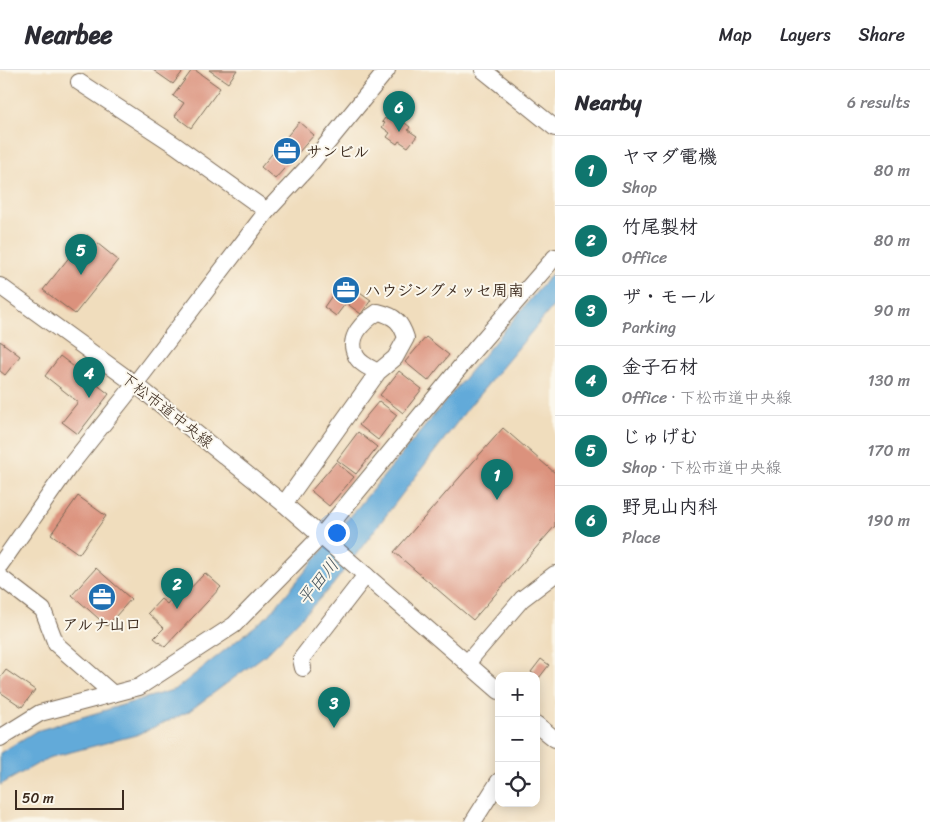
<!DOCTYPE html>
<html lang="en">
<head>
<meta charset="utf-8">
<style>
	body { margin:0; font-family:Sriracha,"Klee One",sans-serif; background:#f7f7f7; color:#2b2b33 }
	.controls { position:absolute; right:15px; bottom:15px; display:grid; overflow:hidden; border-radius:10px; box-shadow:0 2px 12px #0003 }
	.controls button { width:45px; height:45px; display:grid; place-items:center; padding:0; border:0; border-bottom:1px solid #e1e1e2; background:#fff; color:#2b2b33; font:25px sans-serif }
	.scale { position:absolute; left:15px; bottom:12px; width:109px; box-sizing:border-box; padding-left:5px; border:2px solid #3b2a1e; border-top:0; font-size:14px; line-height:18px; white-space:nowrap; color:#3b2a1e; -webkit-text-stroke:4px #fbf7ec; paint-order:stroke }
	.you { position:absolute; left:336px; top:462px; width:18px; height:18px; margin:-12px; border:4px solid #fff; border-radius:50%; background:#1a73e8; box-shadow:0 0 0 8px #1a73e833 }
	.badge { display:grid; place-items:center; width:32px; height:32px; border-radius:50%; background:#0f766e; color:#fff; font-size:16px; font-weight:700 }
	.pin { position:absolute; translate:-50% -41px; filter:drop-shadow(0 1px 2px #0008) }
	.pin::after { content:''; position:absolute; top:26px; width:18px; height:15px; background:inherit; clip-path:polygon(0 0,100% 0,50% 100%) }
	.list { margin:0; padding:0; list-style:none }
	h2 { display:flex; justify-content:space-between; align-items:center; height:65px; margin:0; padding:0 20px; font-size:21px }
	h2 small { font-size:16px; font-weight:400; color:#7c7c81 }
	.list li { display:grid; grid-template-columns:32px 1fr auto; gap:15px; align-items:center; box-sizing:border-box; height:70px; padding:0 20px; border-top:1px solid #e1e1e2 }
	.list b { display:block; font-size:19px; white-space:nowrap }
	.list p { margin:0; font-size:16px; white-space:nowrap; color:#7c7c81 }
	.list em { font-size:16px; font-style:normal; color:#7c7c81 }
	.icon { flex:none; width:28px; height:28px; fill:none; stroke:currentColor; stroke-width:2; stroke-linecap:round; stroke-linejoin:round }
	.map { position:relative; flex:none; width:555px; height:752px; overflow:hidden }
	header { display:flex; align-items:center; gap:30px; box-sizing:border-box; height:70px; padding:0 25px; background:#fff; border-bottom:1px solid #e1e1e2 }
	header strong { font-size:24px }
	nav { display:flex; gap:28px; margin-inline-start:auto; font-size:18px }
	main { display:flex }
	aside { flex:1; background:#fff }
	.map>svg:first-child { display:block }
	.water { fill:#62aad9; stroke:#4e6a7c }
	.building { fill:#db927d }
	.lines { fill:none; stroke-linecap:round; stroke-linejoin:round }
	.minor-casing { stroke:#7a6956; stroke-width:18 }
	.minor { stroke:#fff; stroke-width:16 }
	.labels { text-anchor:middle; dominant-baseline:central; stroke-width:4; stroke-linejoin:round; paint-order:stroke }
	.poi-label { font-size:16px; font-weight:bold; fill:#3b2a1e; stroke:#fbf7ec; text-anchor:start }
	.street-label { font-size:16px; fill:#3b2a1e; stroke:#fbf7ec }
	.water-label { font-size:18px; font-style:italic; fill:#49575f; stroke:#fbf7ec }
</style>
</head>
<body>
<header>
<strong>Nearbee</strong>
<nav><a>Map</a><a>Layers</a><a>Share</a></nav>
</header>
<main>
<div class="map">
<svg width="555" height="752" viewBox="0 0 555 752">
	<rect width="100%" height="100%" fill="#fbf7ec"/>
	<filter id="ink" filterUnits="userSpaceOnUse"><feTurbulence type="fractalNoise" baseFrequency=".02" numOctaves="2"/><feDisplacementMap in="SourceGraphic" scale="10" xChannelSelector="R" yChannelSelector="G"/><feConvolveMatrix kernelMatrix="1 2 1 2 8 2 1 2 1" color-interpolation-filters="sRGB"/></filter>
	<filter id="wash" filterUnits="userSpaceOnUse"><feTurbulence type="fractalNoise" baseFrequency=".0096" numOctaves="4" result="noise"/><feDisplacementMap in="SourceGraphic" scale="20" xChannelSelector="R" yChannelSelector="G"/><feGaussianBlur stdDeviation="1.12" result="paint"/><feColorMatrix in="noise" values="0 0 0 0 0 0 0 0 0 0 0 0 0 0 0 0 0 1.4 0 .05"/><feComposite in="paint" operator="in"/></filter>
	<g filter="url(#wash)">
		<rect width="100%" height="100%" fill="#f0ddbd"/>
		<path class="water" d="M555 200V234L468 338 332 516 265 585 188 642 136 665 48 688 0 715V683L36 661 176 619 269 545 497 269Z"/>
		<g id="blocks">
			<g class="building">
				<path d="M153 0H184L173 14Z"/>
				<path d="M192 0H195L220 18 191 58 175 46 184 33 173 26Z"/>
				<path d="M209 0H237L228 13Z"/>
				<path d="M390 46 398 52 400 49 410 57 408 60 417 66 408 77 399 71 397 74 387 67 390 63 382 57 385 53 382 52 385 48 387 50Z"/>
				<path d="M299 52 314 65 275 109 261 97Z"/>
				<path d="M87 165 118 190 75 244 43 220Z"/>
				<path d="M343 210 371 230 361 244 346 233 336 246 324 237Z"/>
				<path d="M426 267 449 285 428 311 405 292Z"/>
				<path d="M0 271 20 286 5 305 0 301Z"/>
				<path d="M60 286 109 324 78 364 62 352 78 332 45 306Z"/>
				<path d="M399 301 422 319 403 343 380 325Z"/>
				<path d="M379 331 397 345 378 370 359 355Z"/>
				<path d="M503 358 555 403V456L473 550 394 482Z"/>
				<path d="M358 362 377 377 356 404 337 390Z"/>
				<path d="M336 392 354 407 329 436 311 421Z"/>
				<path d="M78 426 106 446 79 484 51 464Z"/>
				<path d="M96 498 131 529 107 556 72 525Z"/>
				<path d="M205 503 221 517 165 577 154 568 164 558 148 543 161 529 167 534 179 520 184 525Z"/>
				<path d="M541 589 549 595 539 608 531 602Z"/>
				<path d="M6 600 35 620 22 637 0 622V608Z"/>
			</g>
		</g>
	</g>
	<g filter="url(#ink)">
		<use href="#blocks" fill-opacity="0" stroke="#7a6956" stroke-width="1"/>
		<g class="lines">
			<defs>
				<g id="minor">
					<path d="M483 0 555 58"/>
					<path d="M79 12 175 75 267 141"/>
					<path d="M0 216 135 314 284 434 499 621"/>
					<path d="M284 434 378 302 395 288 406 268C401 252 395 246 378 242 364 251 346 267 356 286 360 294 370 298 378 302"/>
					<path d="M0 495 69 397 135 314 267 141 307 98 387 0"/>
					<path d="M0 507 43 540 56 574 113 624"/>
					<path d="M467 593 522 529 555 504"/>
					<path d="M303 598 301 589 366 505"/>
					<path d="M536 654 555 669"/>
					<path d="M0 668 40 643 139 617 234 555 321 466 475 279 555 187"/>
					<path d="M473 752 499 711"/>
				</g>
			</defs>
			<use href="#minor" class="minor-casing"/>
			<use href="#minor" class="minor"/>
		</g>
	</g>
	<defs>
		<symbol id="office-disc" viewBox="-11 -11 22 22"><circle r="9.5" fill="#1f6fb2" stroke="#fbf7ec"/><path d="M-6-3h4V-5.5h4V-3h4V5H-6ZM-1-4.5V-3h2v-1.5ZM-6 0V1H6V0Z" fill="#fff"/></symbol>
	</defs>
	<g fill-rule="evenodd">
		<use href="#office-disc" x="271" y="65" width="32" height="32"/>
		<use href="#office-disc" x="330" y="204" width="32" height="32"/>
		<use href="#office-disc" x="86" y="511" width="32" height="32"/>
	</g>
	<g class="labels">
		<g class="poi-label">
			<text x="306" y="81">サンビル</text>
			<text x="365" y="220">ハウジングメッセ周南</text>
			<text x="102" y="554" text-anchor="middle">アルナ山口</text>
		</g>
		<g class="street-label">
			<text transform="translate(167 340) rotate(38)">下松市道中央線</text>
		</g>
		<g class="water-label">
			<text transform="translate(318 512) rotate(-51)">平田川</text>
		</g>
	</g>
</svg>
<div class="controls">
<button>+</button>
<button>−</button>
<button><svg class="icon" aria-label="locate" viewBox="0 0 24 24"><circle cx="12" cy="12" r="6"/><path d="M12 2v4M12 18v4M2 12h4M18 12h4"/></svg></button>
</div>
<div class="scale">50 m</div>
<div class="you"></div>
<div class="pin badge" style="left:497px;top:430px">1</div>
<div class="pin badge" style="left:177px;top:539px">2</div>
<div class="pin badge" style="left:334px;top:658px">3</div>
<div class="pin badge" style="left:89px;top:328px">4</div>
<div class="pin badge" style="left:81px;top:205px">5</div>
<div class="pin badge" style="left:399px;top:62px">6</div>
</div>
<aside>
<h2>Nearby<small>6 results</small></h2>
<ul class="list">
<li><span class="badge">1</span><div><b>ヤマダ電機</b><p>Shop</p></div><em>80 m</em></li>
<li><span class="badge">2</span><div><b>竹尾製材</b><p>Office</p></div><em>80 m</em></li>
<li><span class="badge">3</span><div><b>ザ・モール</b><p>Parking</p></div><em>90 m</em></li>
<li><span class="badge">4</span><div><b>金子石材</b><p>Office · 下松市道中央線</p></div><em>130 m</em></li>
<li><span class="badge">5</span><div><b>じゅげむ</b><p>Shop · 下松市道中央線</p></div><em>170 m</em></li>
<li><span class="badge">6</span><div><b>野見山内科</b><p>Place</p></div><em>190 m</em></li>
</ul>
</aside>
</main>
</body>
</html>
